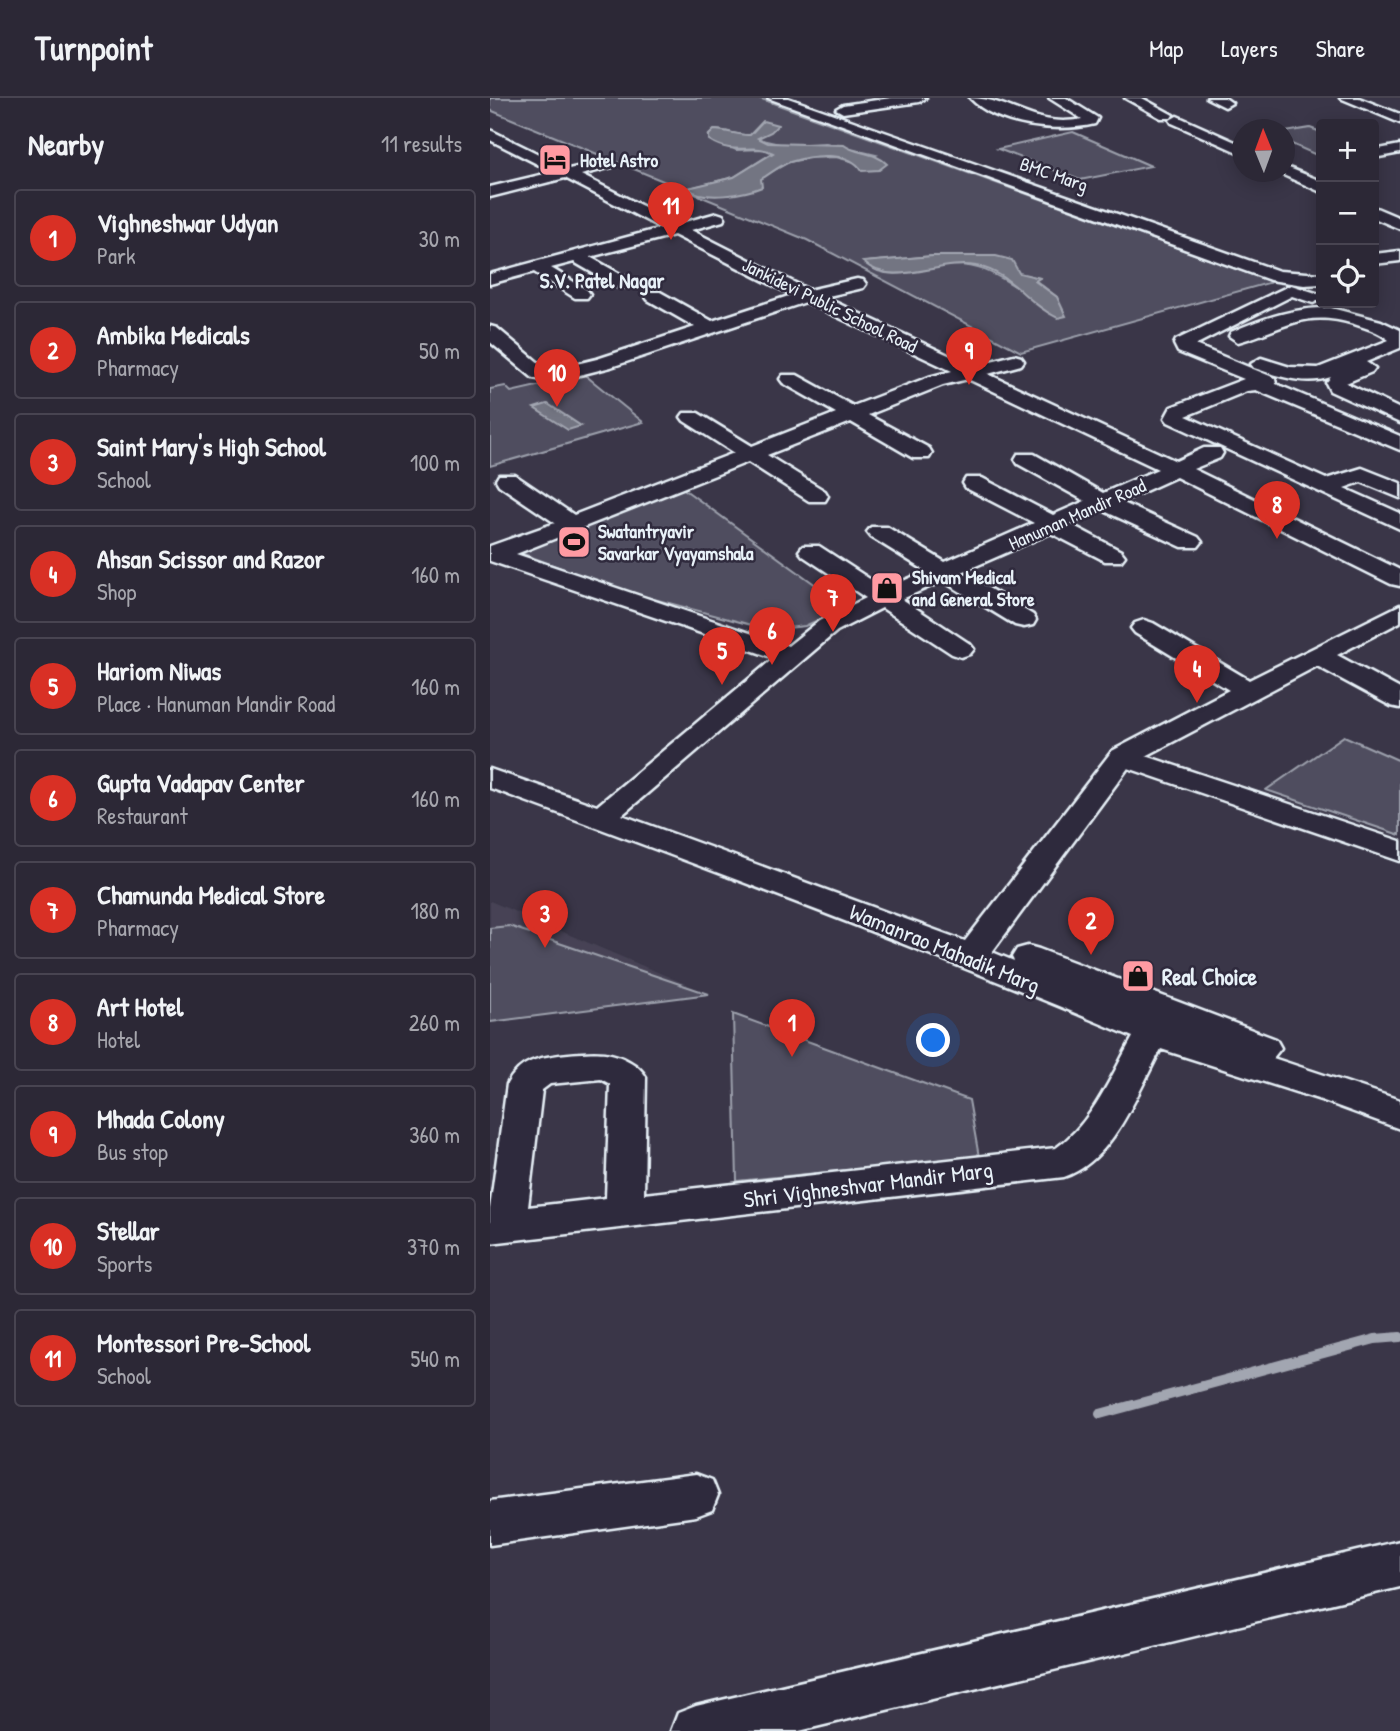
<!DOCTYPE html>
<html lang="en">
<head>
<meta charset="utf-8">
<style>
	body { margin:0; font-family:"Patrick Hand",sans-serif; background:#383442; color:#f1f3f6 }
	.controls { position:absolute; right:21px; top:21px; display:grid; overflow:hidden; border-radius:7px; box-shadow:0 4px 18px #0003 }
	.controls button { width:63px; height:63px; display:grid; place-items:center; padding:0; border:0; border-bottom:2px solid #484451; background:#2c2836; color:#f1f3f6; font:35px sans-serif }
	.compass { position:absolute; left:742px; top:21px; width:63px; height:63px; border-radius:50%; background:#2c2836; box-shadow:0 4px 18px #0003; rotate:359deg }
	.you { position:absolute; left:444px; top:943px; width:24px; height:24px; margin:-18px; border:5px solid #fff; border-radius:50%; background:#1a73e8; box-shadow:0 0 0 10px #1a73e833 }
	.badge { display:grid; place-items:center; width:46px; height:46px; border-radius:50%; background:#d93025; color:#fff; font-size:23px; font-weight:700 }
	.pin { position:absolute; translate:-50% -58px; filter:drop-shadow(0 2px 4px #0008) }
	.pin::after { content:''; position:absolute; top:37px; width:24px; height:21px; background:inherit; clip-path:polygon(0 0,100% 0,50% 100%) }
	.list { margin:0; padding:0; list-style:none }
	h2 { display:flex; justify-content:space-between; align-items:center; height:91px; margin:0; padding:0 28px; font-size:30px }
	h2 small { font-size:23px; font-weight:400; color:#a6a6ad }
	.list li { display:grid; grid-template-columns:46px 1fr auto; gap:21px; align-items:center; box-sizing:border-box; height:98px; margin:0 14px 14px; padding:0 14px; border:2px solid #484451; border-radius:7px }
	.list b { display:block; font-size:26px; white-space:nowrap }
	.list p { margin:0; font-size:23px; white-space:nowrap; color:#a6a6ad }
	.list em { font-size:23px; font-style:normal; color:#a6a6ad }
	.icon { flex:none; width:38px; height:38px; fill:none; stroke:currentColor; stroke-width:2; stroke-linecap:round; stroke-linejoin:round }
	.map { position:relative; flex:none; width:910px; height:1633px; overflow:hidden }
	header { display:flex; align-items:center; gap:42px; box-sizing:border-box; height:98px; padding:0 35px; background:#2c2836; border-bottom:2px solid #484451 }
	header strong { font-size:33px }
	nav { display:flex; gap:38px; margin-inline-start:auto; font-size:24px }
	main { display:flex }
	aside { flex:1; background:#2c2836 }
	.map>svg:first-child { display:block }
	.built { fill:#464354 }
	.green { fill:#504e5f; stroke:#9ca0ac; stroke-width:2; fill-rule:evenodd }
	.water { fill:#737482; stroke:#a2a6b1; stroke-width:2 }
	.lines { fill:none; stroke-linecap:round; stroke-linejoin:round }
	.stream { stroke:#a2a6b1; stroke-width:10 }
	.minor-casing { stroke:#e8f1f8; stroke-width:5 }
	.minor { fill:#2f2a3d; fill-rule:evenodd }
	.labels { text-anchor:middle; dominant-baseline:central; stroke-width:5; stroke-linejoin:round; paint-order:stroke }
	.far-poi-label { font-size:19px; font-weight:bold; fill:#e8f1f8; stroke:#2f2a3d; text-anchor:start }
	.far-street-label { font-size:19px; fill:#e8f1f8; stroke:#2f2a3d }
	.far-neighbourhood-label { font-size:21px; font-weight:bold; fill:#e8f1f8; stroke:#2f2a3d }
	.street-label { font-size:23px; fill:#e8f1f8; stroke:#2f2a3d }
	.poi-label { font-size:23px; font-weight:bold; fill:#e8f1f8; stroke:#2f2a3d; text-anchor:start }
</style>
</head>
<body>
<header>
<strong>Turnpoint</strong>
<nav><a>Map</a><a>Layers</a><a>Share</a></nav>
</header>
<main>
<aside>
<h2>Nearby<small>11 results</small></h2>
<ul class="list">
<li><span class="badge">1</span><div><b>Vighneshwar Udyan</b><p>Park</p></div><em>30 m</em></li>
<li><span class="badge">2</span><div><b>Ambika Medicals</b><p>Pharmacy</p></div><em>50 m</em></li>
<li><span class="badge">3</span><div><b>Saint Mary's High School</b><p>School</p></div><em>100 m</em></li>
<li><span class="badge">4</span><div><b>Ahsan Scissor and Razor</b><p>Shop</p></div><em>160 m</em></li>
<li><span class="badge">5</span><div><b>Hariom Niwas</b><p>Place · Hanuman Mandir Road</p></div><em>160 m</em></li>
<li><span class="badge">6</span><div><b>Gupta Vadapav Center</b><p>Restaurant</p></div><em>160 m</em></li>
<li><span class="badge">7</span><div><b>Chamunda Medical Store</b><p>Pharmacy</p></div><em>180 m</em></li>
<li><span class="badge">8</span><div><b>Art Hotel</b><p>Hotel</p></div><em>260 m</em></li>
<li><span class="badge">9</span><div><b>Mhada Colony</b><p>Bus stop</p></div><em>360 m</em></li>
<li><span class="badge">10</span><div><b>Stellar</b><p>Sports</p></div><em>370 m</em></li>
<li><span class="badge">11</span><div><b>Montessori Pre-School</b><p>School</p></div><em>540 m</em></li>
</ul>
</aside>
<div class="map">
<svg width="910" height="1633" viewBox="0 0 910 1633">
	<rect width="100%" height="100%" fill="#3a3648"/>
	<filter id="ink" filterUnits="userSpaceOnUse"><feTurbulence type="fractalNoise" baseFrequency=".0143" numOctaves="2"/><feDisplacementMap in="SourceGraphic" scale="14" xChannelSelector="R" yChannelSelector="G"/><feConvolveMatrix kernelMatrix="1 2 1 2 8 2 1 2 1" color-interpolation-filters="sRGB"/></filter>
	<g filter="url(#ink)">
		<path class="built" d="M0 803 219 896 0 924Z"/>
		<g class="green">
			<path d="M0 0H269L782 184 531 254 317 142 0 12ZM266 31 267 41 294 47 336 45 386 57 368 65 346 59 320 60 299 64 239 97 203 95 199 90 244 79 284 54 273 51 246 52 219 37 225 32C238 32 248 38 260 37ZM443 158 549 180 545 182 567 199C556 197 539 196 530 191 506 177 493 167 464 167 437 168 397 188 375 164Z"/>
			<path d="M820 30 831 34V59L795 43V34Z"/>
			<path d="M583 34 661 68 590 82 508 51Z"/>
			<path d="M95 277 153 324 0 368V291L15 288 21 294Z"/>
			<path d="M191 389 356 509 315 528 280 532 130 492 28 454Z"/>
			<path d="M854 638 910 663V737L776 692Z"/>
			<path d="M19 828 219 896 0 924V830Z"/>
			<path d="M243 916 479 1002 489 1059 247 1083Z"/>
		</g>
		<g class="water">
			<path d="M273 23 288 27 281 34 268 40 278 45 354 47C367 57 384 53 397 66L389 72 372 73C360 52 321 57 300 64 290 67 280 76 271 81L272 89C255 96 213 104 198 90L244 79 283 55C263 44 245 59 219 42V37L224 32C237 32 248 38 260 37Z"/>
			<path d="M443 158H506L522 162 529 175 550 180 545 183 567 199 576 218 568 220C537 206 521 174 486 168 450 161 404 191 373 164Z"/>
			<path d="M57 306H58L91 328 78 332 44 310Z"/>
		</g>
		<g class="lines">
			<path class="stream" d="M610 1316 885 1241 910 1239"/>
			<defs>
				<g id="minor">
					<path d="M278 0H298L789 173 831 176V186L814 187 780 182Z"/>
					<path d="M401 0H436L429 4 353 15 346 11 353 7Z"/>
					<path d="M480 0C521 0 543 31 592 21L559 0H576L608 20 605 26C568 35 508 29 480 0Z"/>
					<path d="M635 0H652L683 17 681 20H671Z"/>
					<path d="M717 0H735L742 5 735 9Z"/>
					<path d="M850 0H869L910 16V25Z"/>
					<path d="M687 18 752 47V56L682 25 680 22Z"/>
					<path d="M0 32 79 71 117 62 122 63 124 66 122 69 91 77 188 126 227 115 233 117 235 120 233 123 201 132 319 192 367 181 373 182 376 186 373 190 334 199 482 268 524 257 531 259 534 263 531 267 498 276 686 363 714 350H730L733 355 730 360 703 371 910 472V488L901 486 686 379 631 404 708 439 712 444 708 449H692L612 412 580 426 631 453 635 458 631 463H615L561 435 472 474 543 517 546 522 543 527 534 529 525 527 453 483 412 501 480 546 484 551 480 556 471 559 462 556 392 510 347 533 132 717 475 843 622 653 739 592 645 535 641 530 645 525 654 522 663 525 759 582 910 507V524L847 557 910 591V610L901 608 827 568 656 658 910 743V763L638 670 502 854 524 863 522 859 527 851 538 848 549 851 786 941 791 950 783 960 910 1002V1031L831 1002 671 951C647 995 624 1062 574 1079L0 1145V1111L17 986C22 977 30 968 40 964 53 957 100 953 115 955 130 957 149 966 156 979L154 1096 566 1050C603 1024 621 978 643 939 431 850 216 769 0 690V671L107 708 284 560 0 463V448L65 425 9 387 6 382 9 377H25L84 417 244 355 194 323 191 319 194 315H208L262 348 346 315 293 285 290 281 293 277H307L363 308 439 279 462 273 316 204 121 269 62 284 43 280 0 244V228L7 230 56 271 62 272 107 261 205 229 158 202 155 198 158 194H170L222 223 302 197 184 137 100 159 139 181 142 185 139 189H127L84 164 61 170 97 192 100 196 97 200H85L44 174 0 186V176L171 130 75 80 0 99V89L63 74 0 42ZM478 281 668 371 613 395 544 356H528L525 361 528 366 595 403 563 417 492 380H476L473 385 476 390 544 425 455 464 397 429H381L377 434 381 439 436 473 395 491 329 448H313L309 453 313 458 376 500 329 523 298 548 26 456 258 364 319 403H335L338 398 335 393 277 357 361 324 423 360H439L442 355 439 350 378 317 453 287ZM111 981 120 986 116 1100 38 1109 52 992 60 986Z"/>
					<path d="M910 47V55L884 60V52Z"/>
					<path d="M794 68 831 83V94L789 75 794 74Z"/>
					<path d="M884 109 910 120V131L884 120Z"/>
					<path d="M910 153V163L884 166V156Z"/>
					<path d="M801 187 829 196 831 201 823 205 802 198 705 247 785 280 786 286 910 338V352L766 292 757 293 696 318 836 381 872 370 910 385V400L871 384 854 390 910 415V431L678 324 675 320 681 309 754 281 688 254 684 246 686 242Z"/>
					<path d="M841 210 891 223 910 232V250L876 264 885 270 882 274 856 285 910 311V325L840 293 836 285 841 279C816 288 788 278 764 270L761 266 771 260 800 269 828 270 899 242C888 233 876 230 864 226 812 210 794 232 748 244L739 238 741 234C774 220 805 209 841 210Z"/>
					<path d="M206 1376 222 1382 228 1397 222 1412 206 1418 0 1447V1403Z"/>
					<path d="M910 1443V1489L309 1633H181L188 1615 206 1608Z"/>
				</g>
			</defs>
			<use href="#minor" class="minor-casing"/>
			<use href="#minor" class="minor"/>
		</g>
	</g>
	<defs>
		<symbol id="hotel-square" viewBox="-11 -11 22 22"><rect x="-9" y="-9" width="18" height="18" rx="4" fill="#ff9aa2" stroke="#2f2a3d"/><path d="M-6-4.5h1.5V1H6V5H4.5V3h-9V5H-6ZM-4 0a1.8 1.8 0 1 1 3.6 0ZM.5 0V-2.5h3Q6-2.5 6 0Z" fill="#111"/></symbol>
		<symbol id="stadium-square" viewBox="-11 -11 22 22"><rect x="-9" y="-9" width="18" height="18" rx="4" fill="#ff9aa2" stroke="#2f2a3d"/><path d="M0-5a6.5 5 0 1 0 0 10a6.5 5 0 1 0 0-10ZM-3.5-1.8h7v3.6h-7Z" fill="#111"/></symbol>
		<symbol id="shop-square" viewBox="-11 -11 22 22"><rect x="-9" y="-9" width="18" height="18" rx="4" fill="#ff9aa2" stroke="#2f2a3d"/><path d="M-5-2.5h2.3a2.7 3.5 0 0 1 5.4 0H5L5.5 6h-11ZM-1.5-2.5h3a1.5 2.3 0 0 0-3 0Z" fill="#111"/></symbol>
	</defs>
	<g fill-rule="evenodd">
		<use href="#hotel-square" x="46" y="43" width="38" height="38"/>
		<use href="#stadium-square" x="65" y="425" width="38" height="38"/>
		<use href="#shop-square" x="378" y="471" width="38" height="38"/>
		<use href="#shop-square" x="629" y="859" width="38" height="38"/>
	</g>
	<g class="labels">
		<g class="far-poi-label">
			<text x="90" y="62">Hotel Astro</text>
			<text x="108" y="433">Swatantryavir<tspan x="108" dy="22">Savarkar Vyayamshala</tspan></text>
			<text x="422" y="479">Shivam Medical<tspan x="422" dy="22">and General Store</tspan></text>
		</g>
		<g class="far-street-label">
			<text transform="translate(564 76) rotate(19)">BMC Marg</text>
			<text transform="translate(340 207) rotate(26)">Jankidevi Public School Road</text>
			<text transform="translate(587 416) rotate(-24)">Hanuman Mandir Road</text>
		</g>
		<g class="far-neighbourhood-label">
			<text x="112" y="182">S.V. Patel Nagar</text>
		</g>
		<g class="street-label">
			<text transform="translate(455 850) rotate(22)">Wamanrao Mahadik Marg</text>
			<text transform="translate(378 1086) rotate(-7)">Shri Vighneshvar Mandir Marg</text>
		</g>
		<g class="poi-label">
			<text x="672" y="878">Real Choice</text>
		</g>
	</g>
</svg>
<div class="controls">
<button>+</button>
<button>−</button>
<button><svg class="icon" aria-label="locate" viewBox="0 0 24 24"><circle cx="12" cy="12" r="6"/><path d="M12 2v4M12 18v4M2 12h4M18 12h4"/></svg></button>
</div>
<svg class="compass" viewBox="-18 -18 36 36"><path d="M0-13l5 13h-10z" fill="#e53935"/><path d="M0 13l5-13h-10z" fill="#a6a6ad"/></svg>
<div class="you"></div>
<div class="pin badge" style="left:302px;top:959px">1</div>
<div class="pin badge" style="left:601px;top:857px">2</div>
<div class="pin badge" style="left:55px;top:850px">3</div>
<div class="pin badge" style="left:707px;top:605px">4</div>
<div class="pin badge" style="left:232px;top:587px">5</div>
<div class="pin badge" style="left:282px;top:567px">6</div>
<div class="pin badge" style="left:343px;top:534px">7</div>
<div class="pin badge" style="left:787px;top:441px">8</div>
<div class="pin badge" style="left:479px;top:287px">9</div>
<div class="pin badge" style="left:67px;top:309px">10</div>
<div class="pin badge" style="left:181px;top:142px">11</div>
</div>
</main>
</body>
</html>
